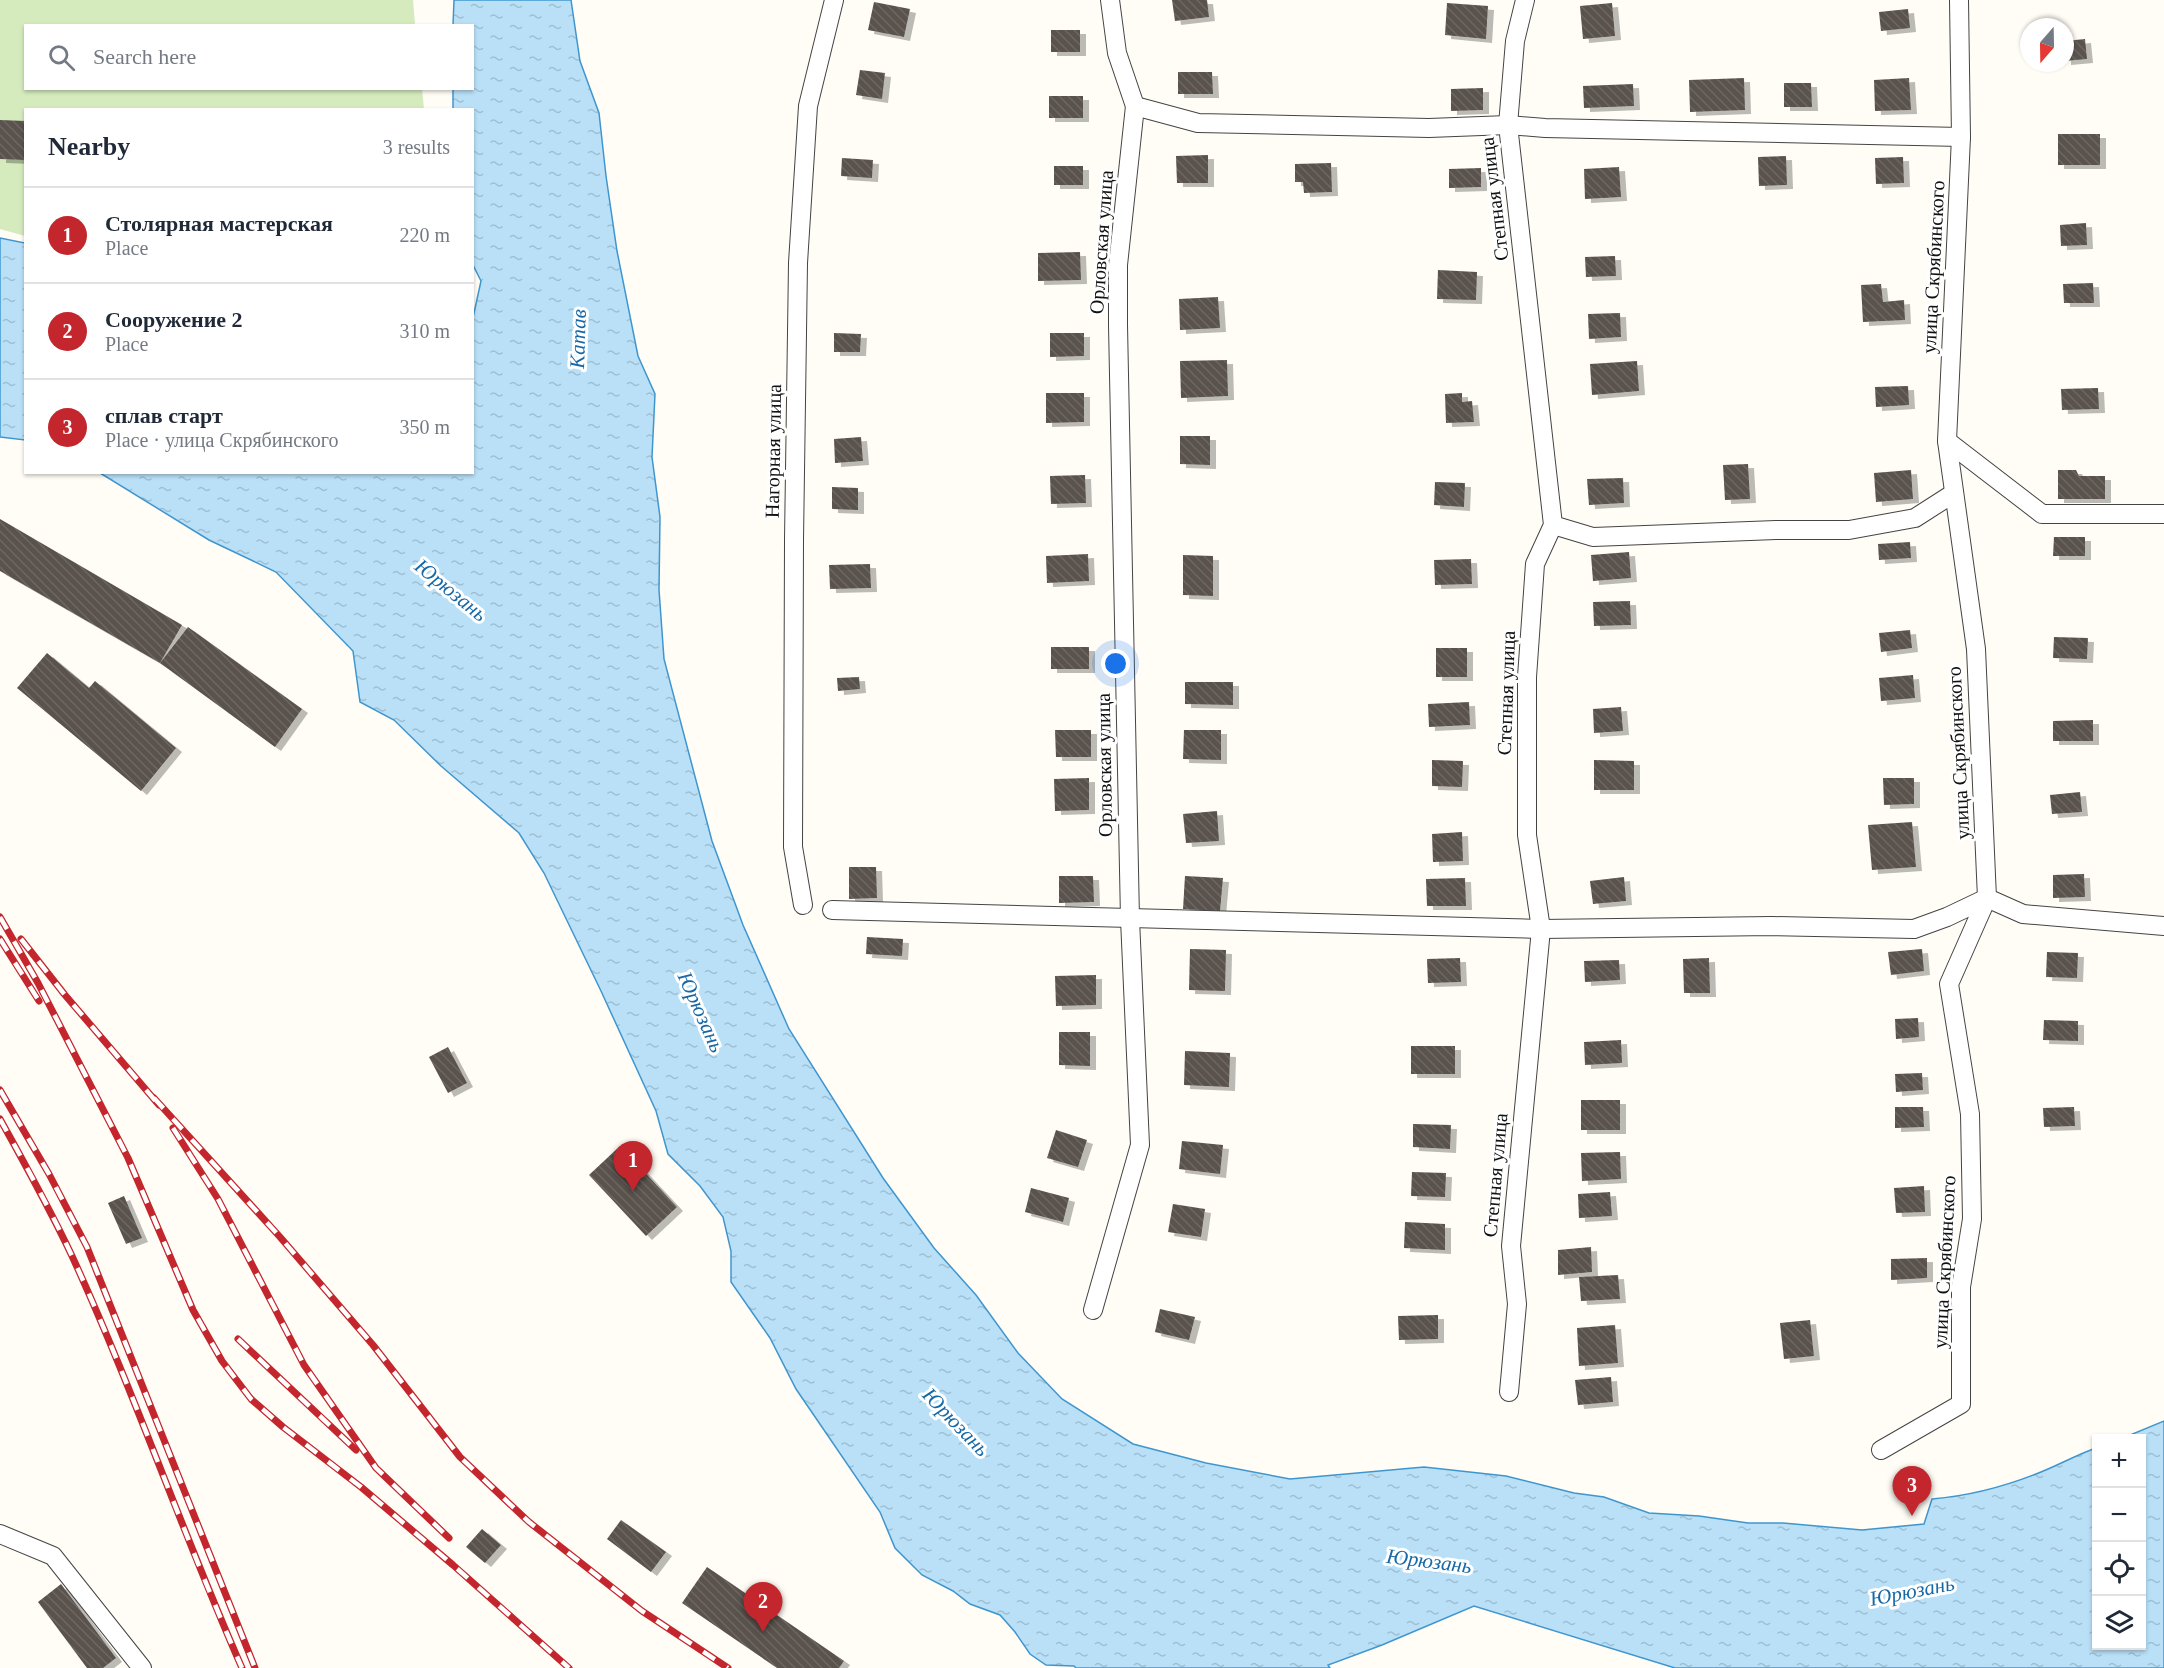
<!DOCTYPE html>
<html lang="en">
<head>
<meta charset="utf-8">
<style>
	body { margin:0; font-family:Georgia,serif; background:#f6f6f7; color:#1f2937 }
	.controls { position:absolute; right:18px; bottom:18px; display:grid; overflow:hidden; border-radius:0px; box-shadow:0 2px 4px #0004 }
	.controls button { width:54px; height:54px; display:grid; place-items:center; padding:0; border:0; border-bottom:2px solid #e0e1e3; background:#fff; color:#1f2937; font:30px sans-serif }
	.compass { position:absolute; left:2020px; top:18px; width:54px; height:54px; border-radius:50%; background:#fff; box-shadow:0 2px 4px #0004; rotate:200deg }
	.you { position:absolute; left:1116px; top:664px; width:21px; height:21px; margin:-15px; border:4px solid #fff; border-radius:50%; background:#1a73e8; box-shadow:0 0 0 9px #1a73e833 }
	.badge { display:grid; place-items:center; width:39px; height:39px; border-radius:50%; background:#c4262e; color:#fff; font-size:20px; font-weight:700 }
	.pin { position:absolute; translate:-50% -50px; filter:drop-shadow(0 2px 3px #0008) }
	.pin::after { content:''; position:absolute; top:32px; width:21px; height:18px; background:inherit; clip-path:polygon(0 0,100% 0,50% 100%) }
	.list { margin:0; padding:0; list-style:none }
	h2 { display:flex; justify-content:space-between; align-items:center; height:78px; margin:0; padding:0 24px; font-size:26px }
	h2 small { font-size:20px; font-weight:400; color:#747a83 }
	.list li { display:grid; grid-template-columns:39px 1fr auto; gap:18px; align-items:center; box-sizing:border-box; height:96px; padding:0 24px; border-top:2px solid #e0e1e3 }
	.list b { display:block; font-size:22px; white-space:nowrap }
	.list p { margin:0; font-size:20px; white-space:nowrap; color:#747a83 }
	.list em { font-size:20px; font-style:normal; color:#747a83 }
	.icon { flex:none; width:33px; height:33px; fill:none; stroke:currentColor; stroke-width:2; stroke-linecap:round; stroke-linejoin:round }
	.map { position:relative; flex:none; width:2164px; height:1668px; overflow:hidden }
	.search { position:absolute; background:#fff; box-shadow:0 2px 4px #0004; left:24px; top:24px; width:450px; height:66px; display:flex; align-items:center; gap:15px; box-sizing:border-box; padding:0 21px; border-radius:0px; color:#747a83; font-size:22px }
	.panel { position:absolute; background:#fff; box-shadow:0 2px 4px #0004; left:24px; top:108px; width:450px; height:366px; border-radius:0px }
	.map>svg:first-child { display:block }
	.grass { fill:#d5ebbd }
	.water { fill:url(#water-ripples); stroke:#3f96cf; stroke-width:1.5 }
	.building { fill:url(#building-back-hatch); filter:url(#shadow) }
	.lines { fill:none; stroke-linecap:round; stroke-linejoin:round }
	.minor-casing { stroke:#444; stroke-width:20 }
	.minor { stroke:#fff; stroke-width:18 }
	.rail-casing { stroke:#c4262e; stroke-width:7 }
	.rail { stroke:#fff; stroke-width:4.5; stroke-dasharray:14; stroke-linecap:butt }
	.labels { text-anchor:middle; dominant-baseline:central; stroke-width:6; stroke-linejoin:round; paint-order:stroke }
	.street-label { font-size:20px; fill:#111; stroke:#fff }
	.water-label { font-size:21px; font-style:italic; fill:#1768a6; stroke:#fff }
</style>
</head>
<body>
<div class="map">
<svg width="2164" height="1668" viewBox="0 0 2164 1668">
	<defs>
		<pattern id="water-ripples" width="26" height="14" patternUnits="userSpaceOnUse" patternTransform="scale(1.5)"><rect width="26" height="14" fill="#b9e0f7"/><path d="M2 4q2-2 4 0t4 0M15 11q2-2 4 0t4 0" fill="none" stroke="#9ebfd3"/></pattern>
		<pattern id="building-back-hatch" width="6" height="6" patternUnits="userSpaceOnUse" patternTransform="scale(1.5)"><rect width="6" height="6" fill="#5a524d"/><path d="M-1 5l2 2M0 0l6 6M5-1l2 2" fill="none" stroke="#6d6662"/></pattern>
		<filter id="shadow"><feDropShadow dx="6" dy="4" stdDeviation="0" flood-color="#0004"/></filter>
	</defs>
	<rect width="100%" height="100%" fill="#fffdf5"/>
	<path class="grass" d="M0 0H413L415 25 26 26V88L422 89 424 109 26 110 25 236 0 229Z"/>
	<g class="water">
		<path d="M454 0H571L580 61 599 113 606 176 617 251 638 356 655 394 652 457 660 517 659 590 664 659 712 841 743 925 789 1029 883 1178 934 1248 976 1295 1018 1353 1062 1399 1133 1444 1206 1463 1290 1479 1424 1467 1506 1476 1574 1493 1604 1497 1649 1513 1699 1516 1748 1523H1783L1862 1530 1924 1524 1932 1499C1968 1496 2003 1487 2036 1474 2057 1466 2076 1455 2096 1448V1646H2142V1438H2123L2164 1421V1668H1675L1474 1606 1382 1645 1328 1665 1330 1668H1076L1074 1666 1046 1665 1030 1654 1015 1632 1000 1615 970 1604 953 1591 922 1575 895 1548 880 1512 796 1389 770 1338 731 1282V1251L723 1217 700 1186 668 1154 656 1111 601 991 544 873 519 833 441 766 394 720 360 702 353 651 276 572 209 540 100 473 472 472V322L481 281 472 263V110L453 109V89L472 88V26L453 25Z"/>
		<path d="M0 238 25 243V440L0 437Z"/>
	</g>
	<g class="building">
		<path d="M1172 0H1207L1209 17 1175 21Z"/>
		<path d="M874 2 910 9 904 37 868 30Z"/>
		<path d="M1447 3 1488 6 1486 39 1445 35Z"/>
		<path d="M1612 3 1615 36 1583 39 1580 6Z"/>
		<path d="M1908 9 1910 28 1881 31 1879 12Z"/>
		<rect x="1051" y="30" width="29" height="22"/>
		<path d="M2085 39 2087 59 2065 61V41Z"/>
		<path d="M860 70 885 73 882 99 856 95Z"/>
		<path d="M1178 72H1212L1213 94H1178Z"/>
		<path d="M1744 78 1745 110 1690 112 1689 80Z"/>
		<path d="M1909 78 1911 110 1875 111 1874 80Z"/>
		<path d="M1784 83H1811L1812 107H1784Z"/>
		<path d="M1633 84 1634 106 1584 108 1583 86Z"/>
		<path d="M1483 88V110L1451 111V89Z"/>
		<rect x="1049" y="96" width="34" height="22"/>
		<path d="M0 120 26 121V160L0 159Z"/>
		<rect x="2058" y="134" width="42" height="31"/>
		<path d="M1208 155V183H1177L1176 156Z"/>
		<path d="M1786 156 1787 185 1759 186 1758 157Z"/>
		<path d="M1903 157 1904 183 1876 184 1875 158Z"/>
		<path d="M842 158 873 160 872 178 841 176Z"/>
		<path d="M1331 163 1332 192 1304 193 1303 182H1295V164Z"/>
		<rect x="1054" y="166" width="29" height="19"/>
		<path d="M1619 167 1621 197 1585 199 1584 169Z"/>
		<path d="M1481 168V187L1449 188V169Z"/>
		<path d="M2086 223 2087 245 2061 246 2060 225Z"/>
		<path d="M1080 252 1081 280 1038 281V253Z"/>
		<path d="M1615 256 1616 276 1586 277 1585 257Z"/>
		<path d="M1438 270 1477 272 1476 300 1437 299Z"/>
		<path d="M2093 283 2094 303H2064L2063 284Z"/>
		<path d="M1881 284 1883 302 1904 300 1905 320 1863 322 1861 285Z"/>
		<path d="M1218 297 1220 328 1180 330 1179 299Z"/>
		<path d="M1620 313 1621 337 1589 339 1588 314Z"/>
		<path d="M834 333 861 334 860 352H834Z"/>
		<path d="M1050 333H1084V356L1050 357Z"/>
		<path d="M1227 360 1228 396 1181 398 1180 361Z"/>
		<path d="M1637 361 1639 391 1592 395 1590 364Z"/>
		<path d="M1908 386 1909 405 1876 407 1875 387Z"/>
		<path d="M2098 388 2099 409 2062 410 2061 389Z"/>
		<path d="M1046 393H1084V422L1046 423Z"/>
		<path d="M1462 393V402L1472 401 1474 422 1446 423 1445 394Z"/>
		<path d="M1180 436H1210V465L1180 464Z"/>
		<path d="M861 437 863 461 835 463 834 439Z"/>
		<path d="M1748 464 1750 499 1725 500 1723 465Z"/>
		<path d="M1911 470 1913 499 1876 502 1874 473Z"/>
		<path d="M2058 470H2076L2079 476H2105V499H2058Z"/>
		<path d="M1085 475 1086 503 1051 504 1050 476Z"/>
		<path d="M1623 478 1624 503 1589 505 1587 479Z"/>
		<path d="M1435 482 1465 483 1464 507 1434 505Z"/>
		<path d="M832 487 858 488V510L832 509Z"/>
		<path d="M0 519 182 625 160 663 0 571Z"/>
		<path d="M2054 537H2085V556H2053Z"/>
		<path d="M1910 542 1911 558 1879 560 1878 544Z"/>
		<path d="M1629 552 1631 578 1593 581 1591 555Z"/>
		<path d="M1088 554 1089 581 1047 583 1046 556Z"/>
		<path d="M1183 555 1213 556V596L1183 595Z"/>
		<path d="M1471 559 1472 584 1435 585 1434 560Z"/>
		<path d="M870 564 871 588 830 589 829 565Z"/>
		<path d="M1630 601 1631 625 1594 626 1593 602Z"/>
		<path d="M188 627 302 709 275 747 160 663Z"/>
		<path d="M1910 630 1912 648 1881 652 1879 633Z"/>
		<path d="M2054 637 2088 638 2087 659 2053 658Z"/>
		<rect x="1051" y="647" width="38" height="22"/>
		<rect x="1436" y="648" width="31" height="29"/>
		<path d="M47 653 89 688 95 681 176 748 141 791 17 688Z"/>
		<path d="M1913 675 1915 698 1881 701 1879 678Z"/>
		<path d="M859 677 860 689 838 691 837 678Z"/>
		<path d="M1185 682H1233V705L1185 704Z"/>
		<path d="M1469 702 1470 725 1429 727 1428 704Z"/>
		<path d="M1621 707 1623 731 1594 733 1593 709Z"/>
		<path d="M2093 720V741H2053V721Z"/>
		<path d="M1055 730H1091V757H1056Z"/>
		<path d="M1184 730H1221V760L1183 759Z"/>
		<path d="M1432 760 1463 761 1462 787 1432 786Z"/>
		<path d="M1594 760 1634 761V790H1594Z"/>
		<path d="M1089 778V810L1055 811 1054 779Z"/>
		<path d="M1883 778H1914V804L1884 805Z"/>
		<path d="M2080 792 2082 812 2052 814 2050 795Z"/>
		<path d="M1217 811 1219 841 1186 843 1183 814Z"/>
		<path d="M1912 822 1916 867 1872 870 1868 825Z"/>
		<path d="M1462 832 1463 861 1433 862 1432 834Z"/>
		<path d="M849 867H876L877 898 849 899Z"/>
		<path d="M2084 874 2085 897 2053 898V875Z"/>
		<path d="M1059 876H1093L1094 902 1059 903Z"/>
		<path d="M1185 876 1223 878 1220 911 1183 909Z"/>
		<path d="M1624 877 1626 901 1593 904 1590 881Z"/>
		<path d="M1465 878 1466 906H1427L1426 879Z"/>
		<path d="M867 937 903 939 902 956 866 954Z"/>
		<path d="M1190 949 1226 950 1225 991 1189 990Z"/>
		<path d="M1922 949 1924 971 1891 975 1888 952Z"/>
		<path d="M2047 952 2078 953 2077 978 2046 977Z"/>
		<path d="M1460 958 1461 982 1428 983 1427 959Z"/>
		<path d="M1709 958 1710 993H1684L1683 959Z"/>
		<path d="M1619 960 1620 980 1585 982 1584 961Z"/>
		<path d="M1096 975V1005L1056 1006 1055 976Z"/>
		<path d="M1918 1018 1919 1037 1896 1039 1895 1019Z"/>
		<path d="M2044 1020 2078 1021V1041L2043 1040Z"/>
		<path d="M1059 1032H1090V1066L1059 1065Z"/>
		<path d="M1621 1040 1622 1063 1585 1065 1584 1042Z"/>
		<rect x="1411" y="1046" width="44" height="28"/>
		<path d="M448 1047 467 1083 448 1093 429 1057Z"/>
		<path d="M1185 1051 1230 1053 1229 1087 1184 1085Z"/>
		<path d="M1922 1073 1923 1090 1896 1092 1895 1074Z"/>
		<rect x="1581" y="1100" width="39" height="30"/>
		<path d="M1895 1107H1923L1924 1127 1895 1128Z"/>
		<path d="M2074 1107 2075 1126 2044 1127 2043 1108Z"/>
		<path d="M1413 1124 1451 1125 1450 1149 1413 1147Z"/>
		<path d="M1056 1130 1087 1140 1078 1167 1047 1158Z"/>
		<path d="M1182 1141 1223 1145 1220 1174 1179 1169Z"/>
		<path d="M620 1146 677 1207 646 1236 589 1175Z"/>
		<path d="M1620 1152 1621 1179 1582 1181 1581 1153Z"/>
		<path d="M1412 1172 1446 1173 1445 1197 1411 1196Z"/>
		<path d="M1924 1186 1925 1212 1896 1213 1894 1188Z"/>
		<path d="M1031 1188 1069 1198 1063 1222 1025 1212Z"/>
		<path d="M1610 1192 1612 1216 1579 1218 1578 1194Z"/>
		<path d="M124 1196 142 1238 126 1244 108 1203Z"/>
		<path d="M1173 1204 1205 1209 1201 1237 1168 1232Z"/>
		<path d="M1405 1222 1445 1224V1250L1404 1248Z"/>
		<path d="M1591 1247 1592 1272 1558 1275V1250Z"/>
		<path d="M1927 1258V1278L1891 1280V1259Z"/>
		<path d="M1618 1275 1620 1299 1581 1301 1579 1277Z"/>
		<path d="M1160 1309 1195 1317 1189 1340 1155 1332Z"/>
		<path d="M1438 1315V1339L1399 1340 1398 1316Z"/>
		<path d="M1810 1320 1814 1356 1784 1359 1780 1323Z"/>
		<path d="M1615 1325 1618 1363 1579 1366 1577 1328Z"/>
		<path d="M1611 1377 1613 1402 1578 1405 1575 1380Z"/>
		<path d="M621 1520 666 1552 651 1572 607 1539Z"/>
		<path d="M482 1529 501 1545 485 1563 466 1547Z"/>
		<path d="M707 1567 844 1661 839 1668H777L682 1603Z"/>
		<path d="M61 1584 116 1658 103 1668H87L38 1602Z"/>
	</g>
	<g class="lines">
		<defs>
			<g id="minor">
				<path d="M1110 0 1117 53 1135 106 1198 123 1429 128 1508 125 1545 128 1961 137"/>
				<path d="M1947 441 2042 514H2164"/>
				<path d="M1553 525 1593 537 1776 530H1849L1915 518 1954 493"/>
				<path d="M803 905 793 847 794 540 798 263 808 106 834 0"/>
				<path d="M832 910 1541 929 1772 926 1914 929 1947 917 1987 898 2023 914 2164 926"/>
				<path d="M1093 1310 1140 1145 1130 919 1118 325V265L1135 106"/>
				<path d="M1509 1392 1517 1304 1511 1246 1541 929 1527 835V677L1535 564 1553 525 1508 125 1515 41 1525 0"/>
				<path d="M1881 1450 1961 1404V1287L1972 1219 1970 1114 1949 984 1987 898 1976 649 1947 441 1961 137 1959 0"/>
				<path d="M0 1534 53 1556 142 1668"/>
			</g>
		</defs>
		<use href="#minor" class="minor-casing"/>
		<use href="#minor" class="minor"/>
		<defs>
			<g id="rail">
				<path d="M0 917 38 983 128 1158 193 1310 222 1361 251 1399 283 1427 361 1487 453 1565 569 1668"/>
				<path d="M0 939 39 1001"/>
				<path d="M21 939 65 995 159 1105"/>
				<path d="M0 1090 49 1174 87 1247 255 1668"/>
				<path d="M154 1098 280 1237 373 1345 460 1457 529 1522 642 1611 728 1668"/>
				<path d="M0 1119C25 1164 50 1209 72 1256 134 1391 182 1532 242 1668"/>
				<path d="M173 1128 218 1199 304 1365 376 1468 449 1538"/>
				<path d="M238 1339 356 1450"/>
			</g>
		</defs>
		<use href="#rail" class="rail-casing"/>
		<use href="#rail" class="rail"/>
	</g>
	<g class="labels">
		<g class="street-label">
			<text transform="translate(1494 199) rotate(-97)">Степная улица</text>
			<text transform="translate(1101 242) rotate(-86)">Орловская улица</text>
			<text transform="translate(1933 267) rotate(-87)">улица Скрябинского</text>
			<text transform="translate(773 451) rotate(-89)">Нагорная улица</text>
			<text transform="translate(1506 693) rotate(-88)">Степная улица</text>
			<text transform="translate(1958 753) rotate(-93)">улица Скрябинского</text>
			<text transform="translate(1104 765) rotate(-91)">Орловская улица</text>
			<text transform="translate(1495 1175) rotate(-85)">Степная улица</text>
			<text transform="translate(1944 1262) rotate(-87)">улица Скрябинского</text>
		</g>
		<g class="water-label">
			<text transform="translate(578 339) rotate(-88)">Катав</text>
			<text transform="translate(451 590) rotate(39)">Юрюзань</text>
			<text transform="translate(701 1012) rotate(66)">Юрюзань</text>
			<text transform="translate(956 1422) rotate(46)">Юрюзань</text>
			<text transform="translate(1429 1561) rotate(7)">Юрюзань</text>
			<text transform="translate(1912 1591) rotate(-11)">Юрюзань</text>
		</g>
	</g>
</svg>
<div class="controls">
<button>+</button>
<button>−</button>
<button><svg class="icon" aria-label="locate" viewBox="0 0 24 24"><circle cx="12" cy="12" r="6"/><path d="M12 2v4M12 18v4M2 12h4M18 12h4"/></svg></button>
<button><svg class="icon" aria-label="layers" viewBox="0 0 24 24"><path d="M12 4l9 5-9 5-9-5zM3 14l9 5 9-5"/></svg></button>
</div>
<svg class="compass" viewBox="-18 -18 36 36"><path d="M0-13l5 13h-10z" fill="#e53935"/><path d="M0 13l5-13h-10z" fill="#747a83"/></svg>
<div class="you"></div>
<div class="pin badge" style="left:633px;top:1191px">1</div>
<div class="pin badge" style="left:763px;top:1632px">2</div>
<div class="pin badge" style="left:1912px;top:1516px">3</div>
<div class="search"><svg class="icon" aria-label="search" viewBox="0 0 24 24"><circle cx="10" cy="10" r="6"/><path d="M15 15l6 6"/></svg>Search here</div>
<section class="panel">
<h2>Nearby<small>3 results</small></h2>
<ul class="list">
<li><span class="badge">1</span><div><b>Столярная мастерская</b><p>Place</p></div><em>220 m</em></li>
<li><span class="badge">2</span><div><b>Сооружение 2</b><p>Place</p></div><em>310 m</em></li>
<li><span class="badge">3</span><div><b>сплав старт</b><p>Place · улица Скрябинского</p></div><em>350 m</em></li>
</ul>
</section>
</div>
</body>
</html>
